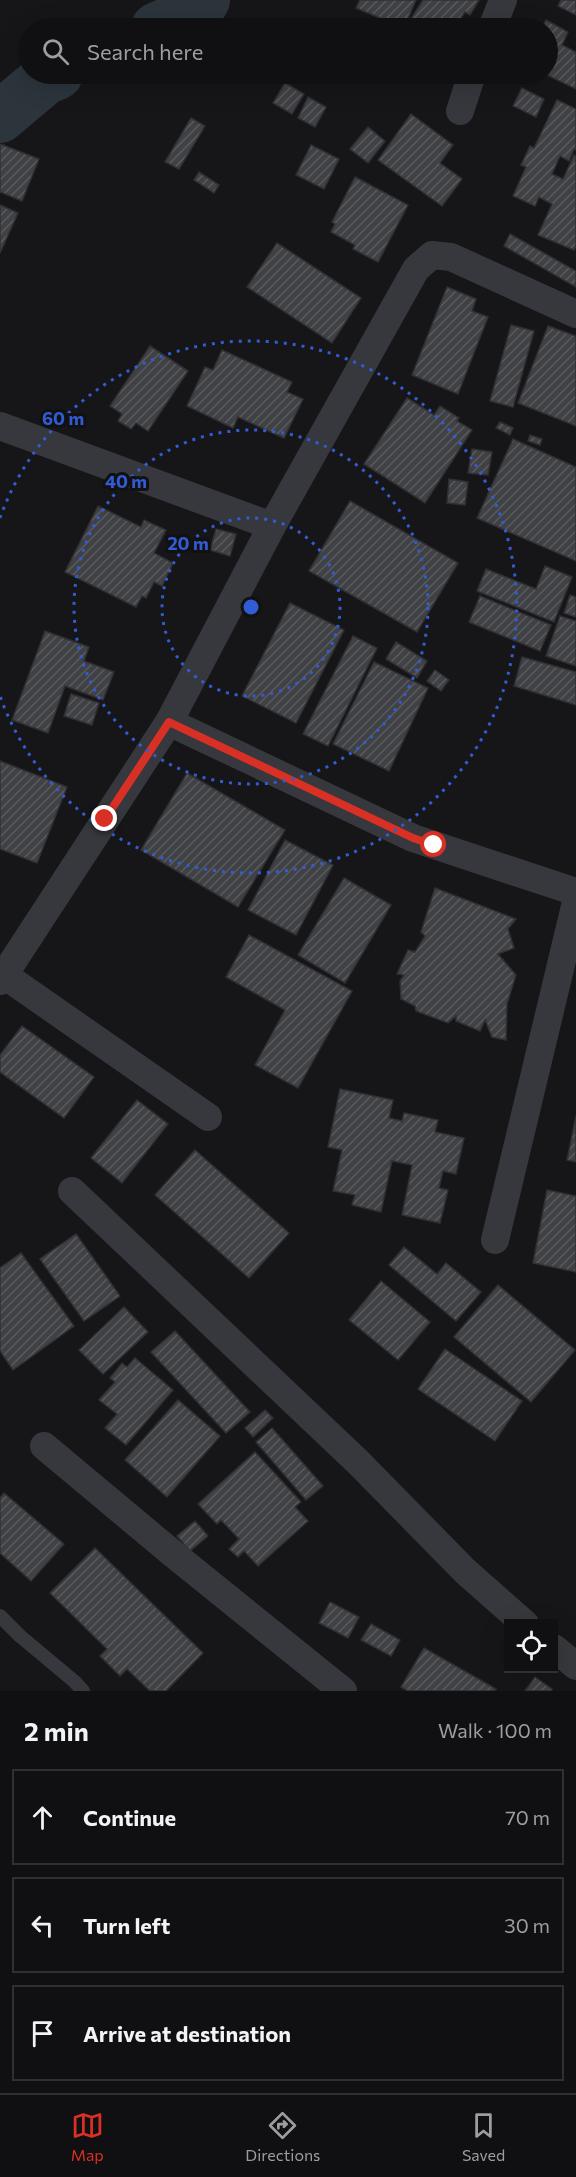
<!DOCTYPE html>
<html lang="en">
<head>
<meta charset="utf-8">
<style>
	body { margin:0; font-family:Commissioner,sans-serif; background:#1e1e20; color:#f1f3f6 }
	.controls { position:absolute; right:18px; bottom:18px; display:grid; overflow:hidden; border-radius:0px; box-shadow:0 6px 24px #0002 }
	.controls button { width:54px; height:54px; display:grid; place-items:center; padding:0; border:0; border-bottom:2px solid #303032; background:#101012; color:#f1f3f6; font:30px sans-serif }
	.stop { position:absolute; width:18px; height:18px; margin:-14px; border:4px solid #d93025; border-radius:50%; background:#fff }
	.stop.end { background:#d93025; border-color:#fff; box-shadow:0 2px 6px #0008 }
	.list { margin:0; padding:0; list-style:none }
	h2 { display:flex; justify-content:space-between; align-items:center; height:78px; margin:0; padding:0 24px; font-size:26px }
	h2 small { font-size:20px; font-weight:400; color:#9c9d9f }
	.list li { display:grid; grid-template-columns:39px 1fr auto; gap:18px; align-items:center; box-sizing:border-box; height:96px; margin:0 12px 12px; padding:0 12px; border:2px solid #303032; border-radius:0px }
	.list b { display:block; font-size:22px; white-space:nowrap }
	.list em { font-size:20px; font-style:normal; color:#9c9d9f }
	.icon { flex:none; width:33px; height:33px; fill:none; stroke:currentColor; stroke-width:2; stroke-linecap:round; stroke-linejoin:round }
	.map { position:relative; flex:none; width:576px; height:1691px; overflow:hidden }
	.search { position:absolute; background:#101012; box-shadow:0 6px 24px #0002; left:18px; right:18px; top:18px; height:66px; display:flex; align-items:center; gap:15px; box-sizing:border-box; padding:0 21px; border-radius:33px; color:#9c9d9f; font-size:22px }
	.sheet { height:402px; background:#101012 }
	nav { display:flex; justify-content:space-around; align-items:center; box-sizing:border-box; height:84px; border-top:2px solid #303032; background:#101012; font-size:16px; color:#9c9d9f }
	nav a { display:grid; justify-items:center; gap:3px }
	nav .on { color:#d93025 }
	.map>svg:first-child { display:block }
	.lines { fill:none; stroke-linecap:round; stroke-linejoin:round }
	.river { stroke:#2c353c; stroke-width:52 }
	.building { fill:url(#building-hatch); stroke:#303034; stroke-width:1.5 }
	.lane { stroke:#37383d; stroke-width:14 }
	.street { stroke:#37383d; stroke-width:28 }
	.route { stroke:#d93025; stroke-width:8 }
	.ring { fill:none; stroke:#325cd3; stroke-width:3; stroke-dasharray:3 6 }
	.centre { fill:#325cd3; stroke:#111113; stroke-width:3 }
	.ring-label { font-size:18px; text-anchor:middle; font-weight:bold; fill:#325cd3; stroke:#111113; stroke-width:6; stroke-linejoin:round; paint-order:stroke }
</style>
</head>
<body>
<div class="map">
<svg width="576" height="1691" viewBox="0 0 576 1691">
	<defs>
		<pattern id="building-hatch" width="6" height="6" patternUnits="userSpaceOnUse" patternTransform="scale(1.5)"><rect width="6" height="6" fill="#404145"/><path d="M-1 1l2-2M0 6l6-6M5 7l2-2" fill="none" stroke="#595a5e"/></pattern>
	</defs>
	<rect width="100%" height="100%" fill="#161618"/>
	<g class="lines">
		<g class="river">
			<path d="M157 28 197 11 204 0"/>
			<path d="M0 117 45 79 57 74"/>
		</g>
	</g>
	<g class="building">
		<path d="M360 0H416L404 28 356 8Z"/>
		<path d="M423 0H479L470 15 465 12 454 28H405Z"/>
		<path d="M561 0H576V15L558 6Z"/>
		<path d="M546 20 568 32 562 45 576 52V89L545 74H548V28H542Z"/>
		<path d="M285 83 304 94 292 114 273 103Z"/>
		<path d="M522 88 544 99 536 117 513 106Z"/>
		<path d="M308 97 326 107 315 127 298 118Z"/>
		<path d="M557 100 576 109V150L574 149 569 161 560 156 552 174 563 179 574 155 576 156V246L574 250 538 235 552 204 539 197 535 206 513 196 526 167 521 165 530 146 534 148Z"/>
		<path d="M411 114 453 145 440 163 462 179 442 206 378 160Z"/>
		<path d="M191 118 205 126 179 169 165 162Z"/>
		<path d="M368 127 385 141 368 163 350 149Z"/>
		<path d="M0 144 39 159 22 201 0 192Z"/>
		<path d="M311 145 339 159 324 189 296 175Z"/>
		<path d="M199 172 219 185 214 193 194 180Z"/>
		<path d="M355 177 408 205 378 262 353 249 355 245 331 232 335 224 332 222Z"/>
		<path d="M0 205 18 213 0 253Z"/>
		<path d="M510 234 576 271V287L504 246Z"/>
		<path d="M277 243 361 298 332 343 247 287Z"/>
		<path d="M447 287 476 299 472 311 488 317 458 394 412 375Z"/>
		<path d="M511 325 534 331 513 407 490 401Z"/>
		<path d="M548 326 576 336V426L518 403Z"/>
		<path d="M150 346 188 371 148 431 136 423 131 429 118 421 122 414 110 406Z"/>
		<path d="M222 350 292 382 287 392 303 399 284 438 238 417 233 428 187 406 205 367 213 370Z"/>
		<path d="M407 398 434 415 440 406 459 418 457 421 472 430 425 503 364 464Z"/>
		<path d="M500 422 513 428 510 435 496 428Z"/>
		<path d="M530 435 542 439 540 445 528 441Z"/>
		<path d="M513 439 576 467V561L477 518Z"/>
		<path d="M472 449 492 452 488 475 468 473Z"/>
		<path d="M449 479 468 482 465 505 447 503Z"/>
		<path d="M350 501 458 563 417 632 309 571Z"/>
		<path d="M98 506 141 527 144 520 166 530 154 553 173 563 162 586 154 582 146 598 142 596 136 607 65 572Z"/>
		<path d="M216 529 236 534 230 556 210 550Z"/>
		<path d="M545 566 572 577 554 622 477 591 486 569 536 589Z"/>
		<path d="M570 595 576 597V617L564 613Z"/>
		<path d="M480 596 551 625 540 651 469 622Z"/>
		<path d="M290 603 344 630 296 723 242 696Z"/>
		<path d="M560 616 576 621V666L546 656Z"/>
		<path d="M45 631 89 647 84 661 114 672 103 700 65 686 48 733 12 720Z"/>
		<path d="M353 636 377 648 328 746 303 734Z"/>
		<path d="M396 642 427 661 417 678 386 659Z"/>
		<path d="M522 657 576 672V705L514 686Z"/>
		<path d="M374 662 428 688 389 771 333 744Z"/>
		<path d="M435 670 449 680 441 691 427 681Z"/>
		<path d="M71 694 99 703 92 725 64 716Z"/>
		<path d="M0 761 67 787 37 863 0 849Z"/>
		<path d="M187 773 285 830 238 907 141 850Z"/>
		<path d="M285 840 333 865 296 935 248 910Z"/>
		<path d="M344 878 391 905 345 983 298 955Z"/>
		<path d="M435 888 516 919 508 929 514 948 498 954 516 975 507 1004 506 1040 492 1037 485 1020 480 1031 456 1021V1016L448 1023 416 1011 415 1006 401 999 400 981 404 975 397 974 408 950 415 952 425 936 421 932Z"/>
		<path d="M249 935 352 991 298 1088 255 1065 285 1010 226 977Z"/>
		<path d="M22 1026 94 1077 64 1118 0 1072V1055Z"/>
		<path d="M340 1089 393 1100 389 1118 402 1121 404 1113 438 1120 435 1132 464 1138 456 1174 443 1171 439 1188 448 1190 440 1223 402 1215 412 1165 392 1161 381 1212 352 1205 355 1195 333 1191 342 1150 328 1147Z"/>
		<path d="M137 1100 168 1124 122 1183 91 1158Z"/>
		<path d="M576 1116V1162L567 1160Z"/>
		<path d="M195 1150 289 1233 249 1278 155 1195Z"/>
		<path d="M547 1190 576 1196V1272L533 1263Z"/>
		<path d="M76 1234 120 1296 84 1321 40 1259Z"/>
		<path d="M404 1247 437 1274 446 1263 481 1292 456 1321 389 1265Z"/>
		<path d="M21 1253 74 1326 13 1370 0 1351V1268Z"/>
		<path d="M381 1281 430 1322 398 1360 349 1320Z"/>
		<path d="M498 1285 575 1350 531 1402 454 1337Z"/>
		<path d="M124 1307 148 1332 103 1374 79 1350Z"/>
		<path d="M175 1331 250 1412 226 1433 151 1352Z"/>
		<path d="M445 1349 522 1401 495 1441 418 1389Z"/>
		<path d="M135 1358 173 1390 126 1445 105 1428 117 1414 99 1400 115 1382 110 1378 122 1363 127 1367Z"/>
		<path d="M178 1400 220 1436 167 1497 125 1460Z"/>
		<path d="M265 1410 273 1418 253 1437 245 1428Z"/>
		<path d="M272 1428 323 1486 306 1500 256 1442Z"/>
		<path d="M255 1452 301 1502 295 1507 308 1521 258 1566 244 1551 238 1557 229 1549 239 1539 221 1520 217 1524 198 1504Z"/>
		<path d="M4 1493 64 1544 31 1581 0 1553V1498Z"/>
		<path d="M195 1521 208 1536 190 1551 177 1536Z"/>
		<path d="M95 1548 203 1653 166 1691H150L127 1669 120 1676 100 1656 107 1649 50 1593Z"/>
		<path d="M330 1602 359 1617 348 1638 319 1623Z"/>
		<path d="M371 1624 400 1640 391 1656 361 1640Z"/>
		<path d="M424 1648 496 1689 494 1691H408L401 1687Z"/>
		<path d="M535 1677 552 1689 551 1691H525Z"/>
	</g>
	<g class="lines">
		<path class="lane" d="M0 1616 20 1636 75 1682 83 1691"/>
		<g class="street">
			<path d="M492 28 503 0"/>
			<path d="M460 111 472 74"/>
			<path d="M0 426 272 526"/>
			<path d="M169 722 413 838 576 892"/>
			<path d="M4 975 208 1117"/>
			<path d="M0 981 169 722 272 526 416 269 432 255 451 257 576 314"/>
			<path d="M72 1191 358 1462 465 1571 525 1624"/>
			<path d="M495 1240 576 902"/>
			<path d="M44 1446 172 1553 343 1691"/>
			<path d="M554 1648 576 1666"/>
		</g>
	</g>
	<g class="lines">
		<path class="route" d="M105 819 169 722 413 838 434 845"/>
	</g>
	<g class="ring">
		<circle cx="251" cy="607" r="89"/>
		<circle cx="251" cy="607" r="177"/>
		<path d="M0 518A266 266 0 1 1 0 696"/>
	</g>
	<circle cx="251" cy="607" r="9" class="centre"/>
	<g class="ring-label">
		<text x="63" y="425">60 m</text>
		<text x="126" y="488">40 m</text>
		<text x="188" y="550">20 m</text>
	</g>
</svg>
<div class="controls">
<button><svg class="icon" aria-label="locate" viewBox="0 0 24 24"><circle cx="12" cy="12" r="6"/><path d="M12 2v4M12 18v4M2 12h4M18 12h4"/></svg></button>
</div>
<div class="stop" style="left:434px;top:845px"></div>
<div class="stop end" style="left:105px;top:819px"></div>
<div class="search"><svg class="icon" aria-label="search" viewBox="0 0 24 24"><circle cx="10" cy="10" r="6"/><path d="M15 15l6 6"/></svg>Search here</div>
</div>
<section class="sheet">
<h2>2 min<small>Walk · 100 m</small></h2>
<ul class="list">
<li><svg class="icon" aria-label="ahead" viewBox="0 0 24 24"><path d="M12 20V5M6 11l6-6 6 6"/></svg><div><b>Continue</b></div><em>70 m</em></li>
<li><svg class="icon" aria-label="left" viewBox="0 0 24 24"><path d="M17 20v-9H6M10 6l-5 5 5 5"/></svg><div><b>Turn left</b></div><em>30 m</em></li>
<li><svg class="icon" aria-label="arrive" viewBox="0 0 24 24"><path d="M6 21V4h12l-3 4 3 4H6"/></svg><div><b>Arrive at destination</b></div></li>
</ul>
</section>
<nav>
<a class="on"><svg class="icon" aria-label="map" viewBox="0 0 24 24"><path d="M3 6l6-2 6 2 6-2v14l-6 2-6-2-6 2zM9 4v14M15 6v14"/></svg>Map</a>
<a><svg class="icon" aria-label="directions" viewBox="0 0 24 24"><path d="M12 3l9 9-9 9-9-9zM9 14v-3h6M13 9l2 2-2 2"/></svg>Directions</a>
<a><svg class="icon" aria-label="saved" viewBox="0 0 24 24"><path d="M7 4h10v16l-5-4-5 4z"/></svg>Saved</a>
</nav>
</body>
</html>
